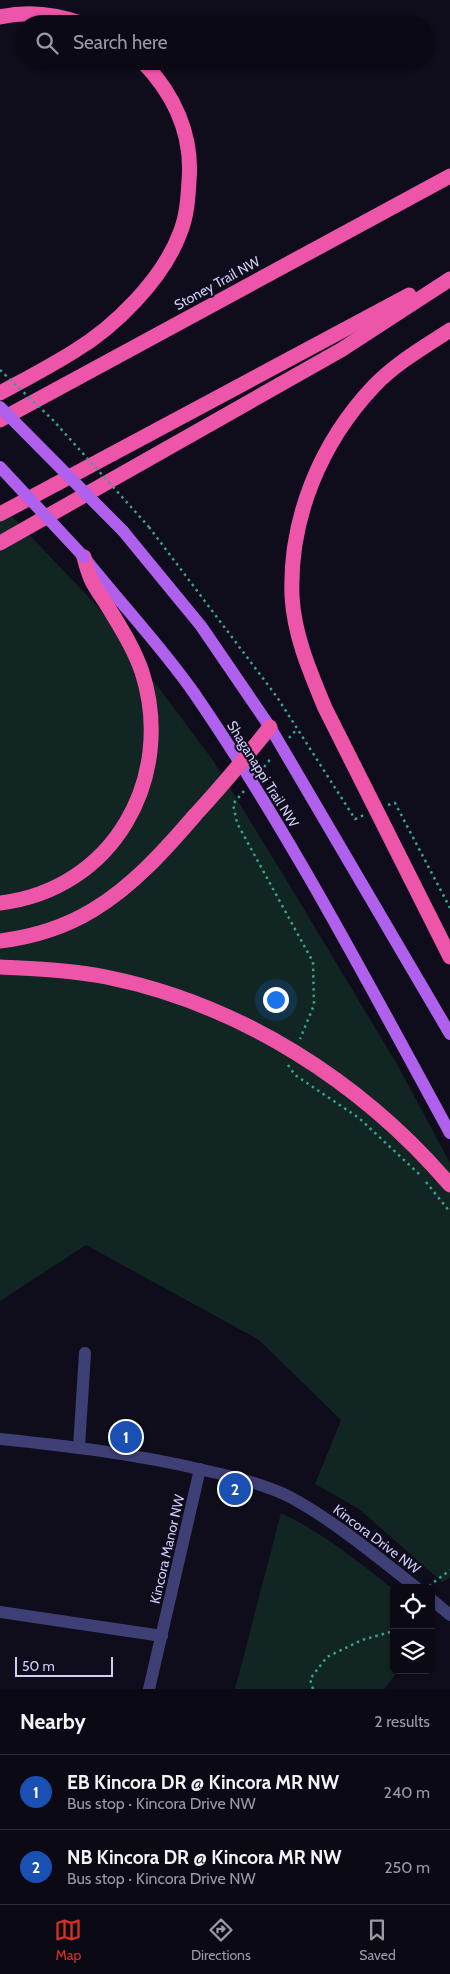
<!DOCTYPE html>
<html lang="en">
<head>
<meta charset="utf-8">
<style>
	body { margin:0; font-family:Cabin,sans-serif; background:#14131d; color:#f1f3f6 }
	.controls { position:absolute; right:15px; bottom:15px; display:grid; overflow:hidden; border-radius:8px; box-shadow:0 1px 4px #0004 }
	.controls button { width:45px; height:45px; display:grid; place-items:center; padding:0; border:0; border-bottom:1px solid #2b2b34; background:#0b0a14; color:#f1f3f6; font:25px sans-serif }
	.scale { position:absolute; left:15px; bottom:12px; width:98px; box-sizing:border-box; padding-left:5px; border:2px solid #cfcdf9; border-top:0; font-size:14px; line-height:18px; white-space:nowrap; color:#cfcdf9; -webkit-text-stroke:4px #0f0d1b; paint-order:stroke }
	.you { position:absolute; left:275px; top:999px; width:18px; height:18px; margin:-12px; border:4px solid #fff; border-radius:50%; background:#1a73e8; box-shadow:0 0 0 8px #1a73e833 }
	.badge { display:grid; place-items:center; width:32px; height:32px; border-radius:50%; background:#d93025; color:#fff; font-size:16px; font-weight:700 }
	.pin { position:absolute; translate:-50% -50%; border:2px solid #fff; box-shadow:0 1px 5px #0006 }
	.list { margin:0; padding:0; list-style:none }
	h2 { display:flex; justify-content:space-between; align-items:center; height:65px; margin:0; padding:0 20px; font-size:21px }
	h2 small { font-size:16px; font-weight:400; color:#9a9aa0 }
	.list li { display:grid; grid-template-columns:32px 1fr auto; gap:15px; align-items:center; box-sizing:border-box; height:75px; padding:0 20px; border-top:1px solid #2b2b34 }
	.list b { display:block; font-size:19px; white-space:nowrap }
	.list p { margin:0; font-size:16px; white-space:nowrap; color:#9a9aa0 }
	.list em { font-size:16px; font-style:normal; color:#9a9aa0 }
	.icon { flex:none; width:28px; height:28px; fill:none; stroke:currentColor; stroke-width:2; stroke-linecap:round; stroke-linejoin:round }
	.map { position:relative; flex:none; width:450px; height:1689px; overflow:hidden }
	.search { position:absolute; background:#0b0a14; box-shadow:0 1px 4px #0004; left:15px; right:15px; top:15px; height:55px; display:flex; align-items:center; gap:12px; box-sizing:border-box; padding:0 18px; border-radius:28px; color:#9a9aa0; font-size:19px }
	.sheet { height:215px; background:#0b0a14 }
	nav { display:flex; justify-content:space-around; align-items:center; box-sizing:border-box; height:70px; border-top:1px solid #2b2b34; background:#0b0a14; font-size:14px; color:#9a9aa0 }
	nav a { display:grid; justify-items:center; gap:2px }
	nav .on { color:#d93025 }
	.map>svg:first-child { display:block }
	.green { fill:#112523 }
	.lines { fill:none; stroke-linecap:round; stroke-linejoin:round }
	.path { stroke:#39a194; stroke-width:2.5; stroke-dasharray:2.5 4; stroke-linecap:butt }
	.minor { stroke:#3d3f75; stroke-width:12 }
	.major { stroke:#af60ed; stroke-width:12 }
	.highway { stroke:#ec55a8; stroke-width:15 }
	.path-bridge { stroke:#39a194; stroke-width:2.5; stroke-dasharray:2.5 4; stroke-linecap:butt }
	.major-bridge { stroke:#af60ed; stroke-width:12 }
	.labels { text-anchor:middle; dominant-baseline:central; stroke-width:4; stroke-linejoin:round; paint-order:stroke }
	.street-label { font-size:14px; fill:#cfcdf9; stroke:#0f0d1b }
</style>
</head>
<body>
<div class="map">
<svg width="450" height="1689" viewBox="0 0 450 1689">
	<rect width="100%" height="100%" fill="#0f0d1b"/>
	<g class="green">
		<path d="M0 504 100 609 212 759 295 894 398 1066 450 1163V1578L442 1582 359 1509 315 1484 341 1420 259 1340 86 1245 0 1301Z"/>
		<path d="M281 1513C323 1533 358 1561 394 1590V1670H399L384 1689H235Z"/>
	</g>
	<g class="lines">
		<g class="path">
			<path d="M149 527 277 697 355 819 364 815"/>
			<path d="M289 738 297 729"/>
			<path d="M260 772 272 757"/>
			<path d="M244 791 233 804 237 823 313 962 314 1005 300 1039"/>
			<path d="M388 805 395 803 450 908"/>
			<path d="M288 1065 295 1075 359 1118 419 1174"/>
			<path d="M426 1182 450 1212"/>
			<path d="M429 1586 450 1570"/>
			<path d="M313 1689 310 1679 327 1657 362 1640 394 1631"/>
		</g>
		<g class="minor">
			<path d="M0 1439C68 1446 136 1454 203 1470 231 1476 265 1484 290 1497 336 1522 376 1556 417 1588"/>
			<path d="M79 1447 85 1353"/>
			<path d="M431 1599 450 1615"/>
			<path d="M0 1612 162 1636"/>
			<path d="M149 1689 200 1469"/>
		</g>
		<g class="major">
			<path d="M123 531 201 626 270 727 450 1034"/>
			<path d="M87 561C122 605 162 647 194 693 290 833 369 985 450 1133"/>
		</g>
		<g class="highway">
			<path d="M0 17C29 10 56 14 84 24"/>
			<path d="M450 330C424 347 396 363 374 386 321 442 289 518 292 596 294 635 310 672 325 708L450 957"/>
			<path d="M0 393C24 380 49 367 73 352 115 327 163 279 180 233 187 216 188 198 189 181 193 135 174 94 142 61"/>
			<path d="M0 420 450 176"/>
			<path d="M0 514 409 295"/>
			<path d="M0 543 341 350 450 279"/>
			<path d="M0 903C113 890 176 778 142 672 134 648 120 627 107 605 102 597 95 588 91 579 88 572 86 565 84 557"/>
			<path d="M0 941C32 937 65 927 93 910 133 886 166 849 196 814 222 786 246 757 270 727"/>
			<path d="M0 967C35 969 71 970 106 977 240 1004 362 1082 450 1185"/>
		</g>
		<path class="path-bridge" d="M0 370 52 419 149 527"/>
		<g class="major-bridge">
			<path d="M0 407 123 531"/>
			<path d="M0 467 84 557"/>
		</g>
	</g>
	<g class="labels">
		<g class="street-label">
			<text transform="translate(217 283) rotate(-29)">Stoney Trail NW</text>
			<text transform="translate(263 774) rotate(58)">Shaganappi Trail NW</text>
			<text transform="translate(377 1539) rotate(37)">Kincora Drive NW</text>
			<text transform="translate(167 1549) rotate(-77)">Kincora Manor NW</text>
		</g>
	</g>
</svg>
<div class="controls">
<button><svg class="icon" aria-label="locate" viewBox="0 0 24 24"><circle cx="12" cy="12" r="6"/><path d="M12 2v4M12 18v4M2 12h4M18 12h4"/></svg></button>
<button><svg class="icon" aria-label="layers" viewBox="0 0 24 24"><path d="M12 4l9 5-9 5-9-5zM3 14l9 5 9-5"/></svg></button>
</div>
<div class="scale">50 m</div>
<div class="you"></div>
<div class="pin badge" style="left:126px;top:1437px;background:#1a4fb4">1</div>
<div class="pin badge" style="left:235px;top:1489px;background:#1a4fb4">2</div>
<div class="search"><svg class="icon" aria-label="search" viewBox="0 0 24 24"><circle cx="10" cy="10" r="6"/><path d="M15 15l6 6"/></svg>Search here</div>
</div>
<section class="sheet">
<h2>Nearby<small>2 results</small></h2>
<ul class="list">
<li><span class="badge" style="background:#1a4fb4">1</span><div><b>EB Kincora DR @ Kincora MR NW</b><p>Bus stop · Kincora Drive NW</p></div><em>240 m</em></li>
<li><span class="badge" style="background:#1a4fb4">2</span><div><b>NB Kincora DR @ Kincora MR NW</b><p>Bus stop · Kincora Drive NW</p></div><em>250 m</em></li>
</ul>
</section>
<nav>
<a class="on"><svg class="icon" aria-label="map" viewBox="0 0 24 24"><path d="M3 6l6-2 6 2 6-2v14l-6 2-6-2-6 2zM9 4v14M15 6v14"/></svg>Map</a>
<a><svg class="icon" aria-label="directions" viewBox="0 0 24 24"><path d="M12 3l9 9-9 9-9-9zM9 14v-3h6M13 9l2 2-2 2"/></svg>Directions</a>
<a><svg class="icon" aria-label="saved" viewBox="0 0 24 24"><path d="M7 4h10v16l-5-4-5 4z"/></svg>Saved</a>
</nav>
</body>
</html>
